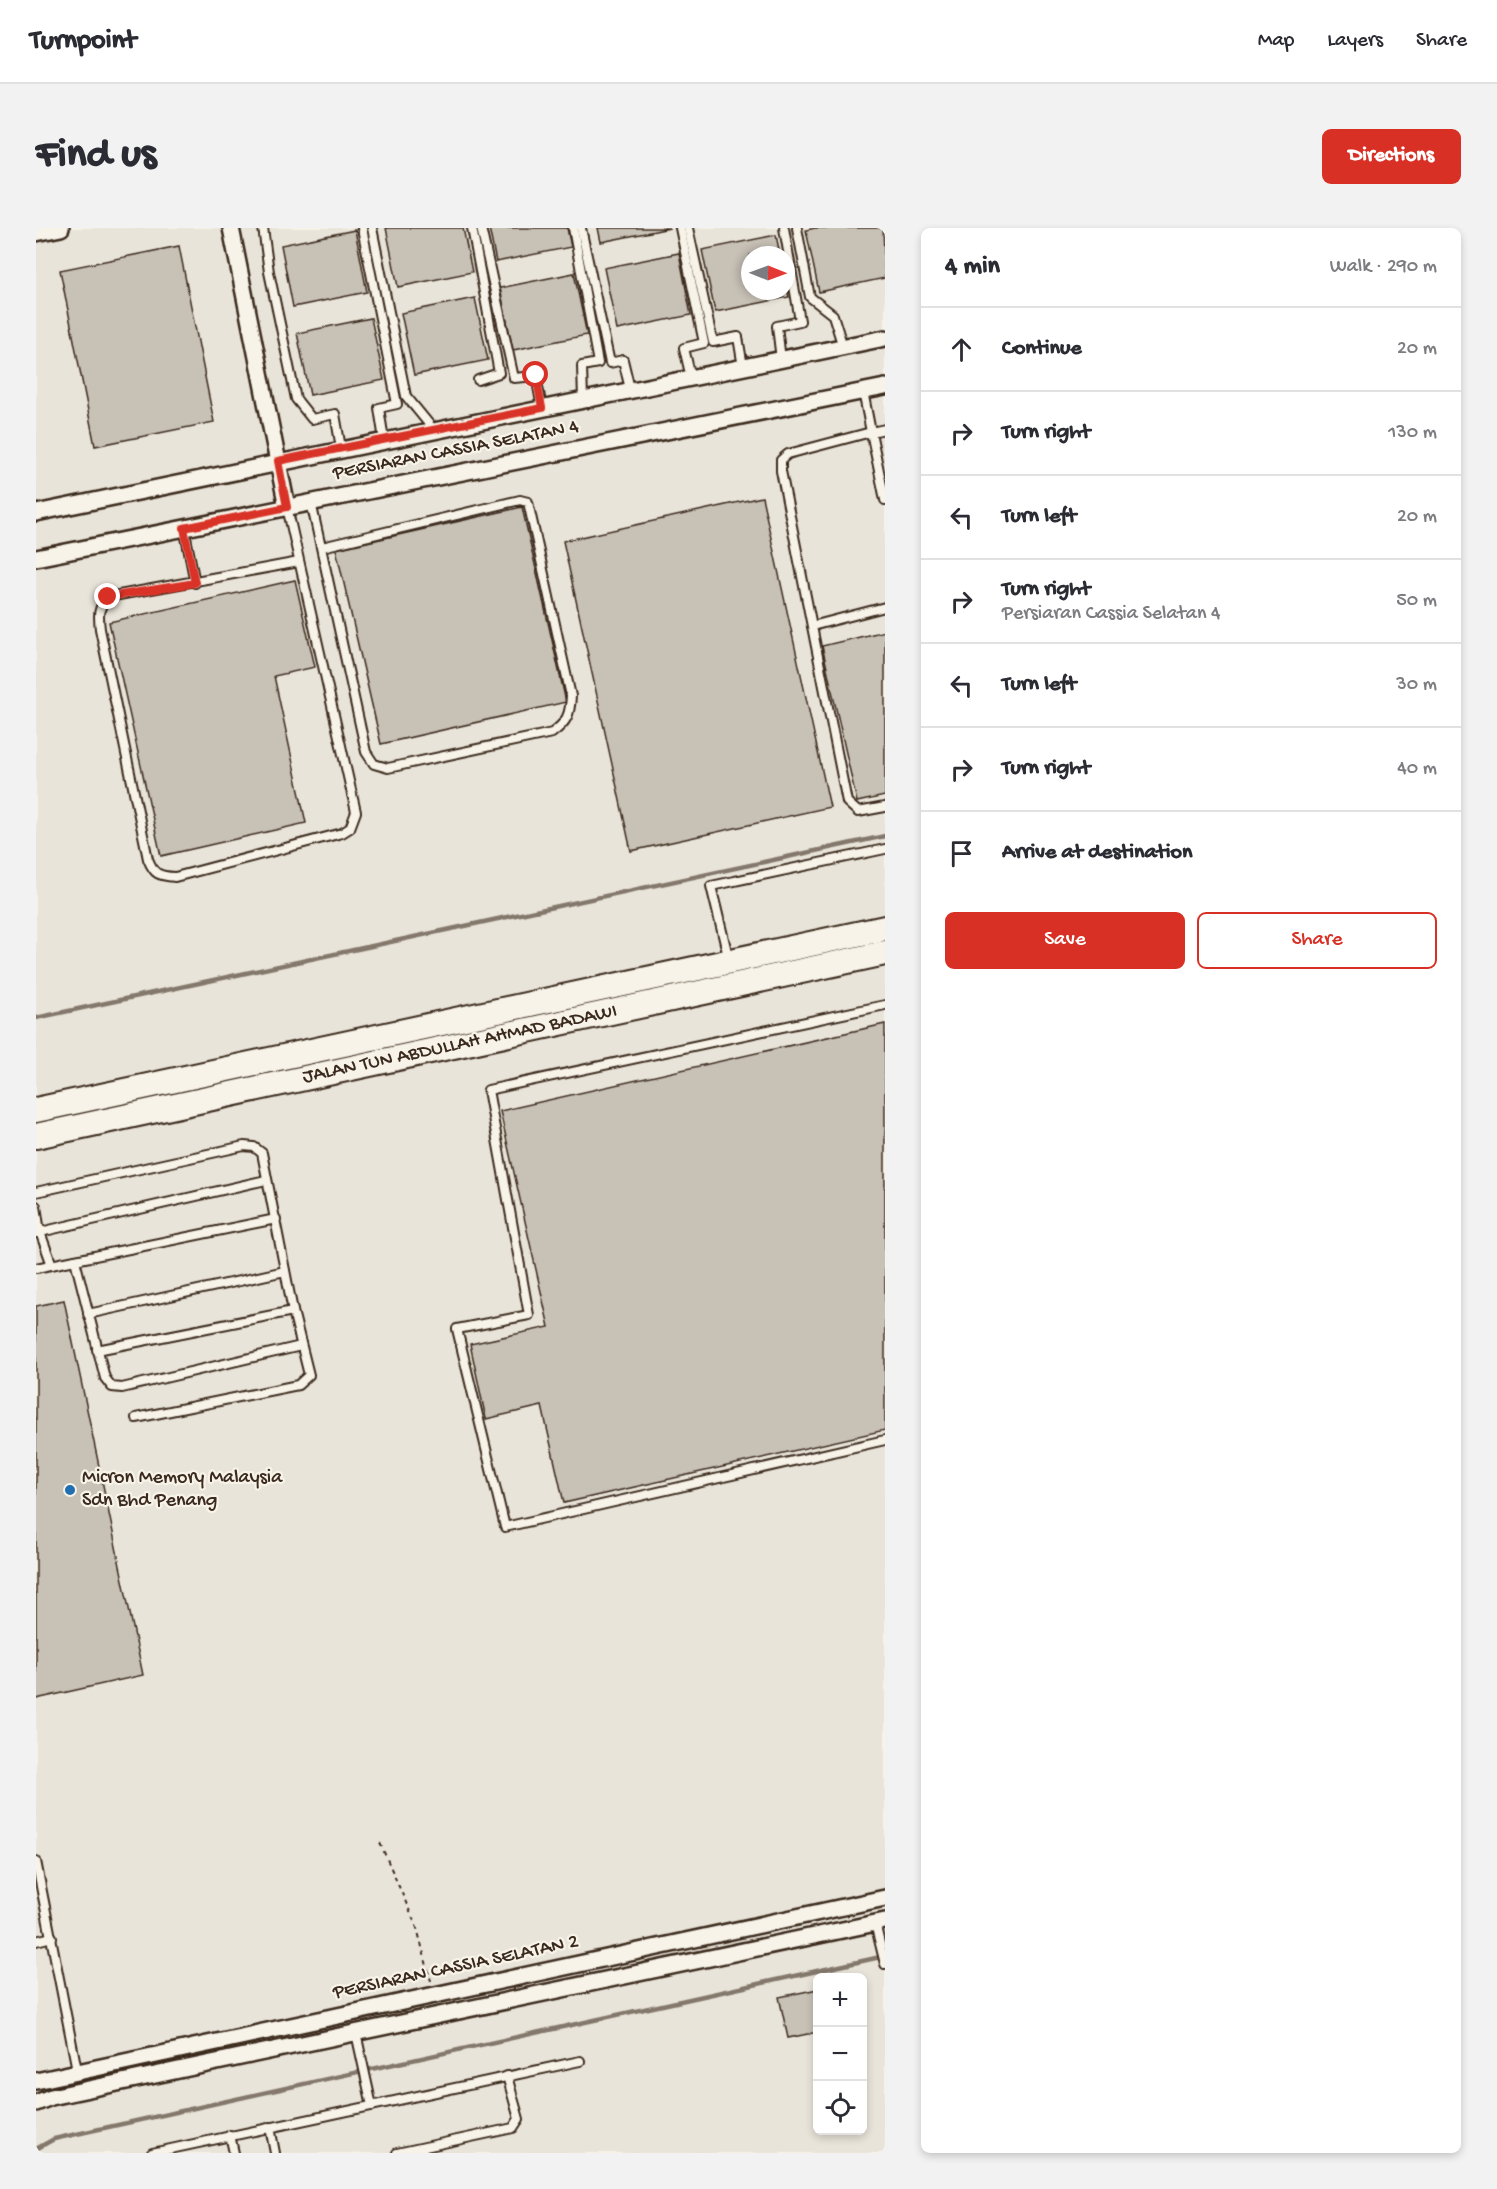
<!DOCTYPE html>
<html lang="en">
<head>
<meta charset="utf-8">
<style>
	body { margin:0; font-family:"Gochi Hand",sans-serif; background:#f2f2f3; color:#2b2b33 }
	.controls { position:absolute; right:18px; bottom:18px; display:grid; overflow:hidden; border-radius:9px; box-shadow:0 3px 9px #0003 }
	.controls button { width:54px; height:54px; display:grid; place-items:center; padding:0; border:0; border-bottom:2px solid #e1e1e2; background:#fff; color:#2b2b33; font:30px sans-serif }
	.compass { position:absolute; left:705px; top:18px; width:54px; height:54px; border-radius:50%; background:#fff; box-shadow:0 3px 9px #0003; rotate:91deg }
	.stop { position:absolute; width:18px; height:18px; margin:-14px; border:4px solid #d93025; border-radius:50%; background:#fff }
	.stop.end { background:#d93025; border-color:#fff; box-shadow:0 2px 6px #0008 }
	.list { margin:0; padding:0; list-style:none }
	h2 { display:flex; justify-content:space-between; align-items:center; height:78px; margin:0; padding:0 24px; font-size:26px }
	h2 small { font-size:20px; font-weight:400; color:#7c7c81 }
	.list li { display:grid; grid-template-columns:39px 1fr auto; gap:18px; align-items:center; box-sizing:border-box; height:84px; padding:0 24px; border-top:2px solid #e1e1e2 }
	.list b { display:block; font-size:22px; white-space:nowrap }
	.list p { margin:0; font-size:20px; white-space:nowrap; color:#7c7c81 }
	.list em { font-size:20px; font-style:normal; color:#7c7c81 }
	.actions { display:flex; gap:12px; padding:18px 24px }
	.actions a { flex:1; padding:14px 0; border:2px solid #d93025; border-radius:9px; text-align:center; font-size:21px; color:#d93025 }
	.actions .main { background:#d93025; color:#fff }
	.icon { flex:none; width:33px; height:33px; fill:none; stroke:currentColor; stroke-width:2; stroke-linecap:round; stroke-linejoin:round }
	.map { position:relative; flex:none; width:849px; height:1925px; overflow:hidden; border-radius:9px }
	header { display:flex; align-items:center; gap:36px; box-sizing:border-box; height:84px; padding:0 30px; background:#fff; border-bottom:2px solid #e1e1e2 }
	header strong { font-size:28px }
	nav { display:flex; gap:33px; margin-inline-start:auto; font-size:21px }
	.intro { display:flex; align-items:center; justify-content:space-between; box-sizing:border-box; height:144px; padding:0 36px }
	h1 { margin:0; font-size:42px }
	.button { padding:15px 27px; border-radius:9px; background:#d93025; color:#fff; font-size:21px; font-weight:700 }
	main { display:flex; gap:36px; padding:0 36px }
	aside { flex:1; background:#fff; border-radius:9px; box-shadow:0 3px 9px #0003 }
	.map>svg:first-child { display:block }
	.built { fill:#e9e4d9; fill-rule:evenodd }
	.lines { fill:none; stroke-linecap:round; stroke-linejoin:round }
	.stream { stroke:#84786c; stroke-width:4.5 }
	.building { fill:#c8c1b6; stroke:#3b2a1e; stroke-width:1.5 }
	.lane-casing { stroke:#3b2a1e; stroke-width:12 }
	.street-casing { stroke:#3b2a1e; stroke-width:20 }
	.primary-casing { stroke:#3b2a1e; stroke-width:28 }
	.path { stroke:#3b2a1e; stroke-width:2; stroke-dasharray:4.5 4.5; stroke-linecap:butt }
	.lane { stroke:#f7f3e8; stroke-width:8 }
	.street { stroke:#f7f3e8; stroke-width:15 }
	.primary { stroke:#f7f3e8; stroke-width:24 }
	.route { stroke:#d93025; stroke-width:8 }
	.poi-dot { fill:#1f6fb2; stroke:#f7f3e8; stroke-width:2 }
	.labels { text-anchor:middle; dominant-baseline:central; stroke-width:4.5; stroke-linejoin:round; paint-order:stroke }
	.street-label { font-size:20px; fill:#3b2a1e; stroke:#f7f3e8 }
	.poi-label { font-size:20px; fill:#3b2a1e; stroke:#f7f3e8; text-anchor:start }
</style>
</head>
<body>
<header>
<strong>Turnpoint</strong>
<nav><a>Map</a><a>Layers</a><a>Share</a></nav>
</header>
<div class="intro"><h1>Find us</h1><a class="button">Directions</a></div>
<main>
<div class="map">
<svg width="849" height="1925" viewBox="0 0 849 1925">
	<rect width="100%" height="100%" fill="#f7f3e8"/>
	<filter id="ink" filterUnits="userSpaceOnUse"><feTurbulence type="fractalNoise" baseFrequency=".0167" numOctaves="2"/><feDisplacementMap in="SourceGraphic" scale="12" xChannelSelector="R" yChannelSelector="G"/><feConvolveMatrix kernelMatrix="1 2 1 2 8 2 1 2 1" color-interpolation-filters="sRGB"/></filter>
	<g filter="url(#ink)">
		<path class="built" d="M0 0H849V1925H0ZM714 27H750V63H714ZM782 1750H826V1902H782Z"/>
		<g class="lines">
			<g class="stream">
				<path d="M0 790 849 608"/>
				<path d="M0 1921 18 1911 849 1728"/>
			</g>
		</g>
		<g class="building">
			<path d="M350 0H427L436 44 362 59Z"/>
			<path d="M453 0H531L535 19 460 34Z"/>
			<path d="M562 0H634L565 14Z"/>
			<path d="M779 0H847L849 50 783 64 770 2Z"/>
			<path d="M319 2 331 64 257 79 245 17Z"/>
			<path d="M740 7 744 27H714V63H750V55L753 69 679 84 666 22Z"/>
			<path d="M143 18 178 194 59 218 24 42Z"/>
			<path d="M643 25 655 87 581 102 568 40Z"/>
			<path d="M538 45 551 107 477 122 464 60Z"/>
			<path d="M439 70 452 132 378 147 365 85Z"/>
			<path d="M335 90 348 152 274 167 261 105Z"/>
			<path d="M726 269 794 579 595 623 527 313Z"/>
			<path d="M486 279 530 474 345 516 300 321Z"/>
			<path d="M259 352 279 439 238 448 270 595 125 628 73 394Z"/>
			<path d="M849 403V568L821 574 786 418Z"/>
			<path d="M849 796V1202L528 1275 506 1178 450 1191 434 1116 513 1099 464 883Z"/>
			<path d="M28 1072 107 1447 0 1471V1078Z"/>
			<path d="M782 1761V1804L752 1810 743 1769Z"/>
		</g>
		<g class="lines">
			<defs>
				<g id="lane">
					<path d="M227 0 233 44 260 171 276 191 299 186 305 220"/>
					<path d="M326 0 361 176 343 180 348 212"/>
					<path d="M336 0 370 168 397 201"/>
					<path d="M436 0 463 145 442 152"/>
					<path d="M445 0 478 150 500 148 506 180"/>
					<path d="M537 0 562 135 546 138 547 172"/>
					<path d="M545 0 574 135 587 132 594 161"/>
					<path d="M644 0 668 115 648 120 655 150"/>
					<path d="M652 0 677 114 702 109 707 139"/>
					<path d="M761 0 774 69 797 87 807 119"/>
					<path d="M745 132 741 98 764 93 748 0"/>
					<path d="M827 163 835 204 849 201"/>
					<path d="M849 272 835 204 752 226 745 232V243L811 574 822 584 849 579"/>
					<path d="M275 274 330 524 338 536 352 540 516 505C531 494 534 487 535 468L492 274 484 272 286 319"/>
					<path d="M251 279 320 584 314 600 306 605 139 649C122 648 118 646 112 631L64 401C62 386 62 380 72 369L263 334"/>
					<path d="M148 299 159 355"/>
					<path d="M776 398 849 379"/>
					<path d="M693 732 675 658 849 621"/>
					<path d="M849 777 452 862 493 1087 421 1101 469 1299 849 1212"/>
					<path d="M0 964 208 918 218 919 226 925 257 1083 273 1147 262 1157 100 1190"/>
					<path d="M0 978 4 1004 16 1037"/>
					<path d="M0 1005 230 952"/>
					<path d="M39 1032 69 1150 76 1159 86 1160 265 1118"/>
					<path d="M0 1040 240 991"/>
					<path d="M52 1086 249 1043"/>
					<path d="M61 1122 257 1083"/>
					<path d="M0 1633 41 1842"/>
					<path d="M839 1695 849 1736"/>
					<path d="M0 1713 16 1709"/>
					<path d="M320 1805 336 1878"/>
					<path d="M234 1899 239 1925"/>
					<path d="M194 1907 198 1925"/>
					<path d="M116 1925 544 1833"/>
					<path d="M361 1925 477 1900 483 1891 471 1848"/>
				</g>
				<g id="street">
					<path d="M195 0 251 279"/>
					<path d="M0 5 25 0"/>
					<path d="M0 285 849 110"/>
					<path d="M0 330 849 159"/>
					<path d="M0 1853 849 1670"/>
					<path d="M0 1875 15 1869 849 1693"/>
				</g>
				<g id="primary">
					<path d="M0 882 849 700"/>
					<path d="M0 908 849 725"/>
				</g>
			</defs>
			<use href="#lane" class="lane-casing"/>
			<use href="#street" class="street-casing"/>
			<use href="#primary" class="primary-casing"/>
			<path class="path" d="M344 1615 381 1700 395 1753"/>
			<use href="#lane" class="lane"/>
			<use href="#street" class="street"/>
			<use href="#primary" class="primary"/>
		</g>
	</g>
	<g class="lines" filter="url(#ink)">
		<path class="route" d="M72 369 159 355 148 300 251 279 242 233 506 180 500 147"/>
	</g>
	<circle class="poi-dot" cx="34" cy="1262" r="6"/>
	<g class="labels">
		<g class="street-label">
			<text transform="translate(420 223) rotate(-11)">PERSIARAN CASSIA SELATAN 4</text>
			<text transform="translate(424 817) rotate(-12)">JALAN TUN ABDULLAH AHMAD BADAWI</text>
			<text transform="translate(420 1740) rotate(-12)">PERSIARAN CASSIA SELATAN 2</text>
		</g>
		<g class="poi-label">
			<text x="46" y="1250">Micron Memory Malaysia<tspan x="46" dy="23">Sdn Bhd Penang</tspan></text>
		</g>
	</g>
</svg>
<div class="controls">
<button>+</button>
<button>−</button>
<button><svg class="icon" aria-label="locate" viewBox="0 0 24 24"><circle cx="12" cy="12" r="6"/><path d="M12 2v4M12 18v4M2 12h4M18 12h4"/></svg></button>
</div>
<svg class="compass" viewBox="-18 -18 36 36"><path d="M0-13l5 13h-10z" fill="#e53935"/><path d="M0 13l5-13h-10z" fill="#7c7c81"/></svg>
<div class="stop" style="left:500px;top:147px"></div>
<div class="stop end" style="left:72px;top:369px"></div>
</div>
<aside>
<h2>4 min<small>Walk · 290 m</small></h2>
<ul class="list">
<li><svg class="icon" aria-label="ahead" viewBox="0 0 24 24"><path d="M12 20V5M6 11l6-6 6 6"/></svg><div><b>Continue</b></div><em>20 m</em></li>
<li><svg class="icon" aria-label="right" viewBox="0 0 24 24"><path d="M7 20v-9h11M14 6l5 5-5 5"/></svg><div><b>Turn right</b></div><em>130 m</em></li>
<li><svg class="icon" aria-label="left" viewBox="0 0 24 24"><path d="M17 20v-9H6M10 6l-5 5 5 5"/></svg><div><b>Turn left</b></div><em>20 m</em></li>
<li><svg class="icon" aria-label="right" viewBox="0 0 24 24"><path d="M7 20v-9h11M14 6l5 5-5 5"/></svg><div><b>Turn right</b><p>Persiaran Cassia Selatan 4</p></div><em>50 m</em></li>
<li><svg class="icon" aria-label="left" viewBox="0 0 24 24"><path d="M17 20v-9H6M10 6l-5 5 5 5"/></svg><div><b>Turn left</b></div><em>30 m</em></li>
<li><svg class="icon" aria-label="right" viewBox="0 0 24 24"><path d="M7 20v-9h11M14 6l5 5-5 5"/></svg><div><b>Turn right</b></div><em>40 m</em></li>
<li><svg class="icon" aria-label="arrive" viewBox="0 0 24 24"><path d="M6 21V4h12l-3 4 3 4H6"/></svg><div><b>Arrive at destination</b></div></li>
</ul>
<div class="actions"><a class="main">Save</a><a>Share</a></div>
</aside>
</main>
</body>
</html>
